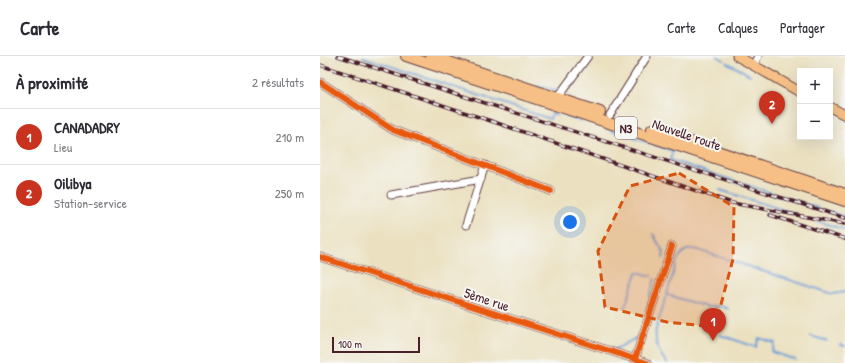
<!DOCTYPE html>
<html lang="fr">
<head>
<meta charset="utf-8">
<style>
	body { margin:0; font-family:"Patrick Hand",sans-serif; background:#f2f2f3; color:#2b2b33 }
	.controls { position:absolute; right:12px; top:12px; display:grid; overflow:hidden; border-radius:0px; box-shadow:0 4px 16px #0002 }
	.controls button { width:36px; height:36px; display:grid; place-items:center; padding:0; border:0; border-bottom:1px solid #e1e1e2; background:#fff; color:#2b2b33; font:20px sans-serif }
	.scale { position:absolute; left:12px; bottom:10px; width:88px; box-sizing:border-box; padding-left:4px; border:2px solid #4a1f2b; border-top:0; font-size:11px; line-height:14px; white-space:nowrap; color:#4a1f2b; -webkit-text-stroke:3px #f6f6f2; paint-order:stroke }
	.you { position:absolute; left:250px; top:166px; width:14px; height:14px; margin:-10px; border:3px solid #fff; border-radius:50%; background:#1a73e8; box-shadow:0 0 0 6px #1a73e833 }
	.badge { display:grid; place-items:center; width:26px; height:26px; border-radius:50%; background:#c8321e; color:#fff; font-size:13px; font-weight:700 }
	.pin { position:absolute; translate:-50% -33px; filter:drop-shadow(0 1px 2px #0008) }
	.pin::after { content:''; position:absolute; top:21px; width:14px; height:12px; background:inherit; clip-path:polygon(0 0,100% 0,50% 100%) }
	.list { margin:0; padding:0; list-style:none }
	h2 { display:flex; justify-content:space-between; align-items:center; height:52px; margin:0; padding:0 16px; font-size:17px }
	h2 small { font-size:13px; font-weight:400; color:#7c7c81 }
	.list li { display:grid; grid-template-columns:26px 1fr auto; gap:12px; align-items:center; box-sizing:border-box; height:56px; padding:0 16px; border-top:1px solid #e1e1e2 }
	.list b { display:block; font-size:15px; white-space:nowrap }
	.list p { margin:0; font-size:13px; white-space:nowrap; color:#7c7c81 }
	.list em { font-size:13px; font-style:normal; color:#7c7c81 }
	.map { position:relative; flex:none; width:525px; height:307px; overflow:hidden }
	header { display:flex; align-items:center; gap:24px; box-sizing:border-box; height:56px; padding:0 20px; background:#fff; border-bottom:1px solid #e1e1e2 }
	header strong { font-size:19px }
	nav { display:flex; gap:22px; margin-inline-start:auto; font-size:14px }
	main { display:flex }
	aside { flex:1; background:#fff }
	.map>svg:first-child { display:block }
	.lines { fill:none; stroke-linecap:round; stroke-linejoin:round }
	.stream { stroke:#6b9dd6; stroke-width:2 }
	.minor-casing { stroke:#623c42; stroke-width:9 }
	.major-casing { stroke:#623c42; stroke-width:11 }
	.highway-casing { stroke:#623c42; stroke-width:12 }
	.minor { stroke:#fff; stroke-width:7 }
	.major { stroke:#f5bf86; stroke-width:9 }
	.highway { stroke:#f5bf86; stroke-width:10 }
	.rail-casing { stroke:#4a1f2b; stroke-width:3.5 }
	.rail { stroke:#f6f6f2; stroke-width:2; stroke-dasharray:6; stroke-linecap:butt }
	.cycleway-casing { stroke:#f6f6f2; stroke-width:8 }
	.cycleway { stroke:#e8590c; stroke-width:6 }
	.marked { fill:#d8530f; fill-opacity:0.2; stroke:#d8530f; stroke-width:3; stroke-dasharray:8 5; stroke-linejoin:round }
	.labels { text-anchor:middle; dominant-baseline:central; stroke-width:4; stroke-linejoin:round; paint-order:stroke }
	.shield { fill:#f6f6f2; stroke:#7e6067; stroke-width:1 }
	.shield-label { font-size:13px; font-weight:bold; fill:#4a1f2b }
	.street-label { font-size:14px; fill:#4a1f2b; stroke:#f6f6f2 }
</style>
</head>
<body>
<header>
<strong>Carte</strong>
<nav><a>Carte</a><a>Calques</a><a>Partager</a></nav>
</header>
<main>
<aside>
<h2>À proximité<small>2 résultats</small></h2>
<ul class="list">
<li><span class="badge">1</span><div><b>CANADADRY</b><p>Lieu</p></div><em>210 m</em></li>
<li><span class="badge">2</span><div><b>Oilibya</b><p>Station-service</p></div><em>250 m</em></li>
</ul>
</aside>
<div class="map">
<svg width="525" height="307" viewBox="0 0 525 307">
	<rect width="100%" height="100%" fill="#f6f6f2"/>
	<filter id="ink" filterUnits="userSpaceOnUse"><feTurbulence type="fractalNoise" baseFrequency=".025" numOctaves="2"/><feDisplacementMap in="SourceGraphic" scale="8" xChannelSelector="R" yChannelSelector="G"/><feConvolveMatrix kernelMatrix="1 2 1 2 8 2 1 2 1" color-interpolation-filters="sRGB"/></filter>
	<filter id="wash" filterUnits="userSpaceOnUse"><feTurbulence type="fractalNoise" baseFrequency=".012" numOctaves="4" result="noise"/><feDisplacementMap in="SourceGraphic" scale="16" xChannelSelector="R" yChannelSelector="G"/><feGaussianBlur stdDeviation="0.9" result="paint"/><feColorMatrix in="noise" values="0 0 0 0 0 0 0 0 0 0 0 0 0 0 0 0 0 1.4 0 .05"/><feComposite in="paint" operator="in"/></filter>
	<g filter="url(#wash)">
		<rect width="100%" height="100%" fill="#ebe1c1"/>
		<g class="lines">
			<g class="stream">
				<path d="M397 0 404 4"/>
				<path d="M43 1 230 63 232 57 238 59"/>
				<path d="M432 1V0"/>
				<path d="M406 6 430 19"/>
				<path d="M217 30 239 35"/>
				<path d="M247 61 261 65"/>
				<path d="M287 73 353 95 350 104 525 161"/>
				<path d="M400 134 473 157"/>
				<path d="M498 165 525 174"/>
				<path d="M333 178 344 197 343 201 344 202"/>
				<path d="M348 239 387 251 401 250 408 253"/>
				<path d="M329 241 335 223"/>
				<path d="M305 251 317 216 332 220"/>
				<path d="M400 279 436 291 439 282 455 287 452 296 476 304"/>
				<path d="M491 280 507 285"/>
				<path d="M520 289 525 290"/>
				<path d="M294 294 316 282"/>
				<path d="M347 307C338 297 334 287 336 273L357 205C361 196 368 191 378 194L513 238 525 236"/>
			</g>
		</g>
	</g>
	<g filter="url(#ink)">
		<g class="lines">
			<defs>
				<g id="minor">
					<path d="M433 10 438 0"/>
					<path d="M0 26 73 74 231 135"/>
					<path d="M237 42 268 0"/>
					<path d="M290 59 327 0"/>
					<path d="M71 139 161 123"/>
					<path d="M146 169 165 109"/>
					<path d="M0 201 327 307"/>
					<path d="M315 303 352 190"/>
				</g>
				<g id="major">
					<path d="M417 0 480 36"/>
					<path d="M510 51 525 59"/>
				</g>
				<g id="highway">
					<path d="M86 0 525 145"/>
					<path d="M111 0 280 56"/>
					<path d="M332 73 525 138"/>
				</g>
			</defs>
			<use href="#minor" class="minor-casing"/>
			<use href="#major" class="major-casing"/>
			<use href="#highway" class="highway-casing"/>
			<use href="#minor" class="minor"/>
			<use href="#major" class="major"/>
			<use href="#highway" class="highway"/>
			<defs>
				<g id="rail">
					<path d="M18 0 525 162"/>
					<path d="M0 9 171 65 412 147 525 168"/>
					<path d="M450 159 525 183"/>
				</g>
			</defs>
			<use href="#rail" class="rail-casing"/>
			<use href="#rail" class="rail"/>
			<defs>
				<g id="cycleway">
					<path d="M0 26 73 74 231 135"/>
					<path d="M0 201 327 307"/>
					<path d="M315 303 352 190"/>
				</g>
			</defs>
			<use href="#cycleway" class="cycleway-casing"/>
			<use href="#cycleway" class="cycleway"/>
		</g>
	</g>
	<path class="marked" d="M359 117 414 151 413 203 395 271 347 266 285 251 278 195 310 130Z"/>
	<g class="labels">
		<rect class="shield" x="295" y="61" width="22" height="22" rx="3"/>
		<g class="shield-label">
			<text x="306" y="72">N3</text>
		</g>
		<g class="street-label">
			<text transform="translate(367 78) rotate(19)">Nouvelle route</text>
			<text transform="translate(167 243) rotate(18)">5ème rue</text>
		</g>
	</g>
</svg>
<div class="controls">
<button>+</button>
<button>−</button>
</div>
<div class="scale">100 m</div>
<div class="you"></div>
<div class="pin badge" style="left:393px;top:285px">1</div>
<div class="pin badge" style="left:452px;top:68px">2</div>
</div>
</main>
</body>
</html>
